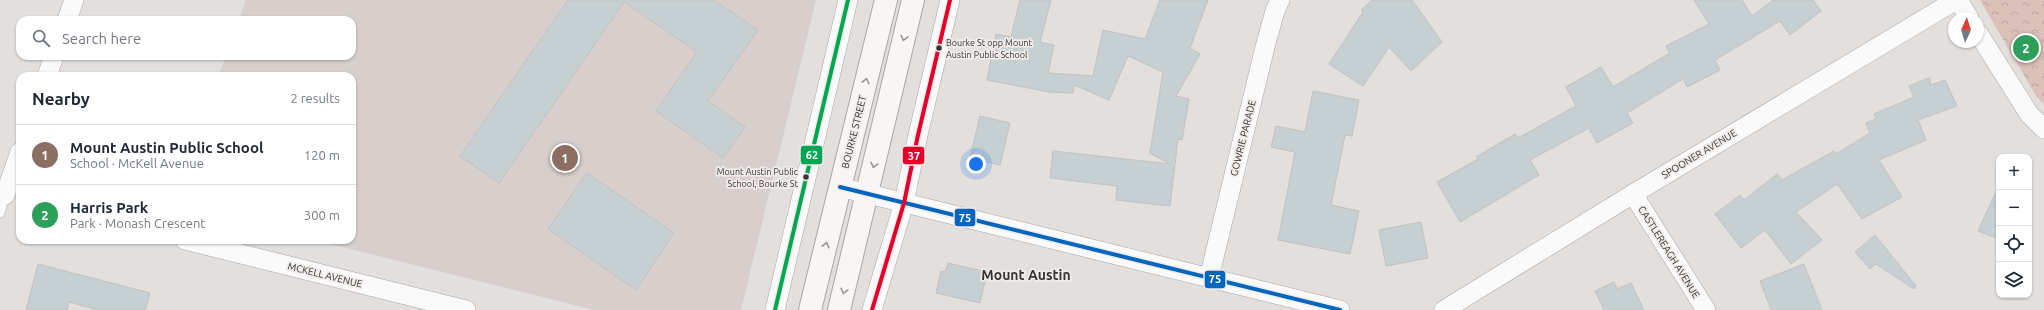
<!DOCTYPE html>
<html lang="en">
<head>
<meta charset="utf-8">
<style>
	body { margin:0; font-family:Ubuntu,sans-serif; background:#f6f6f7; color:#1f2937 }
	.controls { position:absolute; right:12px; bottom:12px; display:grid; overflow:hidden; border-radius:8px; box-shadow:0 1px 3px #0004 }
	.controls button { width:36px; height:36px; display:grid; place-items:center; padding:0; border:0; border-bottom:1px solid #e0e1e3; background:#fff; color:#1f2937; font:20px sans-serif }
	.compass { position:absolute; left:1948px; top:12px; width:36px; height:36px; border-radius:50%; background:#fff; box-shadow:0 1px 3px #0004; rotate:4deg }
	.you { position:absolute; left:976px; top:164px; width:14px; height:14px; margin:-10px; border:3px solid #fff; border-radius:50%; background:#1a73e8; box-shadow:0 0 0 6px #1a73e833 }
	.badge { display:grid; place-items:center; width:26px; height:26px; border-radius:50%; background:#0f766e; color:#fff; font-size:13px; font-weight:700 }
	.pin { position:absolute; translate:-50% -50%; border:2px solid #fff; box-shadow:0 1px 4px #0006 }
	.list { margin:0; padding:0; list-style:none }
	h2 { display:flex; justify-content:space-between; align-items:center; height:52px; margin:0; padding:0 16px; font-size:17px }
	h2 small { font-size:13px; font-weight:400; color:#747a83 }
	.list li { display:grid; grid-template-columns:26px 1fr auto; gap:12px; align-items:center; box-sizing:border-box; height:60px; padding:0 16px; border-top:1px solid #e0e1e3 }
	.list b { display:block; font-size:15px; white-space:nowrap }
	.list p { margin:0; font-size:13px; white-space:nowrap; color:#747a83 }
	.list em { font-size:13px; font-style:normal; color:#747a83 }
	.icon { flex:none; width:22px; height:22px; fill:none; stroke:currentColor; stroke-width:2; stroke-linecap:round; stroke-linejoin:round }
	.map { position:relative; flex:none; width:2044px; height:310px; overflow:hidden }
	.search { position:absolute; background:#fff; box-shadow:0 1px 3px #0004; left:16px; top:16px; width:340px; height:44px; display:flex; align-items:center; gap:10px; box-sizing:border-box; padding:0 14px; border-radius:12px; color:#747a83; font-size:15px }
	.panel { position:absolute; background:#fff; box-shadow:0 1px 3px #0004; left:16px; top:72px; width:340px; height:172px; border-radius:12px }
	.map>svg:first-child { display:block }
	.built { fill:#d8cfcc }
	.park { fill:url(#park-crowns) }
	.building { fill:#c6d0d3; stroke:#c2c1c1 }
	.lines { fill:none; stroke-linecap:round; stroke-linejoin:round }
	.service-casing { stroke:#a9a6a5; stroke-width:10 }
	.minor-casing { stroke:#a9a6a5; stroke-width:20 }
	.secondary-casing { stroke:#a9a6a5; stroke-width:24 }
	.service { stroke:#fbfafa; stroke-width:9 }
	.minor { stroke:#fbfafa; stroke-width:19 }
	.secondary { stroke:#f8f6f5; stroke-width:22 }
	.bus-1-casing { stroke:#f1ebea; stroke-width:7 }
	.bus-2-casing { stroke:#f1ebea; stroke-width:7 }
	.bus-3-casing { stroke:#f1ebea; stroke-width:7 }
	.bus-1 { stroke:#0065bd; stroke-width:4 }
	.bus-2 { stroke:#00a651; stroke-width:4 }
	.bus-3 { stroke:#e4002b; stroke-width:4 }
	.oneway { stroke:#989694 }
	.bus-dot { fill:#373534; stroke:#f1ebea; stroke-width:1.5 }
	.labels { text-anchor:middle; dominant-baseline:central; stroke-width:3.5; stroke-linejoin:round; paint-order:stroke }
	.bus-label { font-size:9px; fill:#373534; stroke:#f1ebea; text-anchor:start }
	.street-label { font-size:10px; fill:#373534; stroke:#f1ebea }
	.district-label { font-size:14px; font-weight:bold; fill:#373534; stroke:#f1ebea }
	.line-badge { stroke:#f1ebea; stroke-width:1.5 }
	.badge-label { font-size:11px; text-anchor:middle; font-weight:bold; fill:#fff }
</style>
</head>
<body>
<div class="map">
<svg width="2044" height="310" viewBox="0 0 2044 310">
	<defs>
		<pattern id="park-crowns" width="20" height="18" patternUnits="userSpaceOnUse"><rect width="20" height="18" fill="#dcc1b9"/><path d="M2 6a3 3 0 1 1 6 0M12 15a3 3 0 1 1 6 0" fill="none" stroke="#bda6a0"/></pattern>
	</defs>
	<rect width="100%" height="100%" fill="#e2dfdd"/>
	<path class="built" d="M246 0H816L741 310H594L314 240H352V76H218L226 56H352V20H239Z"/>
	<path class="park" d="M1980 0H2044V104L2036 96Z"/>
	<g class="building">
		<path d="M568 0H714L758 30 708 101 745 127 723 158 656 111 697 52 624 2 499 183 460 156Z"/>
		<path d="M1020 0H1051L1040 42 1054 45 1048 73 1093 76 1103 30 1145 39 1160 0H1208L1190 48 1200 54 1176 96 1189 99 1182 140 1178 139 1170 206 1116 200 1117 186 1050 178 1053 151 1170 164 1150 153 1163 72 1128 56 1109 100 1074 85 1073 93 1049 92 987 80 996 34 1011 37Z"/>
		<path d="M1372 0H1412L1442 42 1411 71 1389 47 1363 86 1329 64 1363 12 1361 10Z"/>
		<path d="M1694 0H1742L1752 16 1773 0H1813L1821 11 1790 35 1780 21 1715 60 1720 70 1687 87 1683 79 1627 113 1633 123 1597 143 1589 128 1530 160 1539 175 1460 222 1437 182 1478 159 1476 157 1515 134 1518 138 1576 106 1566 87 1601 67 1613 87 1670 53 1666 46 1709 24Z"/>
		<path d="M1929 78 1931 85 1945 80 1957 106 1918 120 1926 140 1879 160 1902 197 1862 219 1837 184 1796 212 1822 240 1791 264 1765 230 1741 248 1715 214 1740 195 1744 200 1777 174 1782 180 1834 151 1836 154 1870 133 1866 123 1876 119 1874 114 1914 97 1909 86Z"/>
		<path d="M1313 91 1359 100 1352 136 1345 135 1331 205 1359 211 1350 254 1278 240 1295 152 1271 147 1276 126 1305 132Z"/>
		<path d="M980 116 1010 123 1000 165 970 158Z"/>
		<path d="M587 173 674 233 636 290 548 229Z"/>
		<path d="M1999 185V239L1978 231Z"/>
		<path d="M1421 222 1428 258 1386 266 1379 230Z"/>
		<path d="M1875 235 1916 286 1914 289 1876 264 1870 269 1855 252Z"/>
		<path d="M948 263 987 272 980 303 936 293 941 271 945 272Z"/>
		<path d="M38 264 150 293 145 310H98L69 302 67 310H26Z"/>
		<path d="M1804 264 1822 310H1771L1760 281Z"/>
		<path d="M1614 282 1617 289 1631 283 1644 310H1604L1595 291Z"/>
	</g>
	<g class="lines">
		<defs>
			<path id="service" d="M0 213 5 195"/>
			<g id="minor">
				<path d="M1958 0 1969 18"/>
				<path d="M67 20 74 0"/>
				<path d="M1978 33 2029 114 2044 129"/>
				<path d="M47 76 54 56"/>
				<path d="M840 187 1340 310"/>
				<path d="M1633 194 1706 310"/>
				<path d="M5 195 20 152"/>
				<path d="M185 240 466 310"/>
				<path d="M1209 278 1265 47 1275 11 1280 0"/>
				<path d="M775 310 848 0"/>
				<path d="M872 310 904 203 918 135 950 0"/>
				<path d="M1444 310 1633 194 1956 0"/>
			</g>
			<g id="secondary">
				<path d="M810 310 886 0"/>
				<path d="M839 310 913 0"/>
			</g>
		</defs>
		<use href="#service" class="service-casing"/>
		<use href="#minor" class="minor-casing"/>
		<use href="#secondary" class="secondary-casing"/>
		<use href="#service" class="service"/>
		<use href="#minor" class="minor"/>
		<use href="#secondary" class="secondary"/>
		<defs>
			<path id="bus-1" d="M840 187 1340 310"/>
			<path id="bus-2" d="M775 310 848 0"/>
			<path id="bus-3" d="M872 310 904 203 918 135 950 0"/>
		</defs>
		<use href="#bus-1" class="bus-1-casing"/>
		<use href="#bus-2" class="bus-2-casing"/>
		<use href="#bus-3" class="bus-3-casing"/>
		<use href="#bus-1" class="bus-1"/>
		<use href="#bus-2" class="bus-2"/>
		<use href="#bus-3" class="bus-3"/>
	</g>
	<defs><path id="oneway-chevron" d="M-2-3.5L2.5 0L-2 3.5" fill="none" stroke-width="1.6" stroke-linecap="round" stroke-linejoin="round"/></defs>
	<g class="oneway">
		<use href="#oneway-chevron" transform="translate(904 38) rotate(104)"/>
		<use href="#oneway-chevron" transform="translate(866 81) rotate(-76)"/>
		<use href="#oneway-chevron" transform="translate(874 165) rotate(103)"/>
		<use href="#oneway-chevron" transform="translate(826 245) rotate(-76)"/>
		<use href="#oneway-chevron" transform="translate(844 291) rotate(104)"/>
	</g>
	<g class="bus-dot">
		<circle cx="939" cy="48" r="3.5"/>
		<circle cx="806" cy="177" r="3.5"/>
	</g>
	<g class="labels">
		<g class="bus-label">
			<text x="946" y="43">Bourke St opp Mount<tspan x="946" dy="12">Austin Public School</tspan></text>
			<text x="798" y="172" text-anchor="end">Mount Austin Public<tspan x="798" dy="12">School, Bourke St</tspan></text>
		</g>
		<g class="street-label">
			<text transform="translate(854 132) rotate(-76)">BOURKE STREET</text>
			<text transform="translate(1243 138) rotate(-76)">GOWRIE PARADE</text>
			<text transform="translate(1699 154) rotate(-31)">SPOONER AVENUE</text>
			<text transform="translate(1669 252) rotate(58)">CASTLEREAGH AVENUE</text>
			<text transform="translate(325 275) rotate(14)">MCKELL AVENUE</text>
		</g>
		<g class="district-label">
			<text x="1026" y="275">Mount Austin</text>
		</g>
	</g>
	<g class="line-badge">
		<rect x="800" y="145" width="23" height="20" rx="4" fill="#00a651"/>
		<rect x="902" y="146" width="23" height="19" rx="4" fill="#e4002b"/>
		<rect x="954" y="208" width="22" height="19" rx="4" fill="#0065bd"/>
		<rect x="1204" y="270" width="22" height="19" rx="4" fill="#0065bd"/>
	</g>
	<g class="badge-label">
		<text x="812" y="159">62</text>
		<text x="914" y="160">37</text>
		<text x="965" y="222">75</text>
		<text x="1215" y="283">75</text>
	</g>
</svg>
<div class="controls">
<button>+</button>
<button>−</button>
<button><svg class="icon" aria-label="locate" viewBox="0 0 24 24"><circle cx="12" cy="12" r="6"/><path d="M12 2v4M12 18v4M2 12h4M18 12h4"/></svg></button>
<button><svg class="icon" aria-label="layers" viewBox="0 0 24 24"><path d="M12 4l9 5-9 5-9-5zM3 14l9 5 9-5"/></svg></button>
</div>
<svg class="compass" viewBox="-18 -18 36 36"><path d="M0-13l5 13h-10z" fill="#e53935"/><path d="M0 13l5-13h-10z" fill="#747a83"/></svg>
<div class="you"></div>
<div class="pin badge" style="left:565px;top:158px;background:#8d6e63">1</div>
<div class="pin badge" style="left:2026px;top:48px;background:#2e9e5b">2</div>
<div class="search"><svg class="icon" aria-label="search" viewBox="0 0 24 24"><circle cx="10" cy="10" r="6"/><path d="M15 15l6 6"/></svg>Search here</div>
<section class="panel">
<h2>Nearby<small>2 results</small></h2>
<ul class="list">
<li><span class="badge" style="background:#8d6e63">1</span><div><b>Mount Austin Public School</b><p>School · McKell Avenue</p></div><em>120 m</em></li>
<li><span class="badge" style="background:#2e9e5b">2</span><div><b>Harris Park</b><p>Park · Monash Crescent</p></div><em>300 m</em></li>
</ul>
</section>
</div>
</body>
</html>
